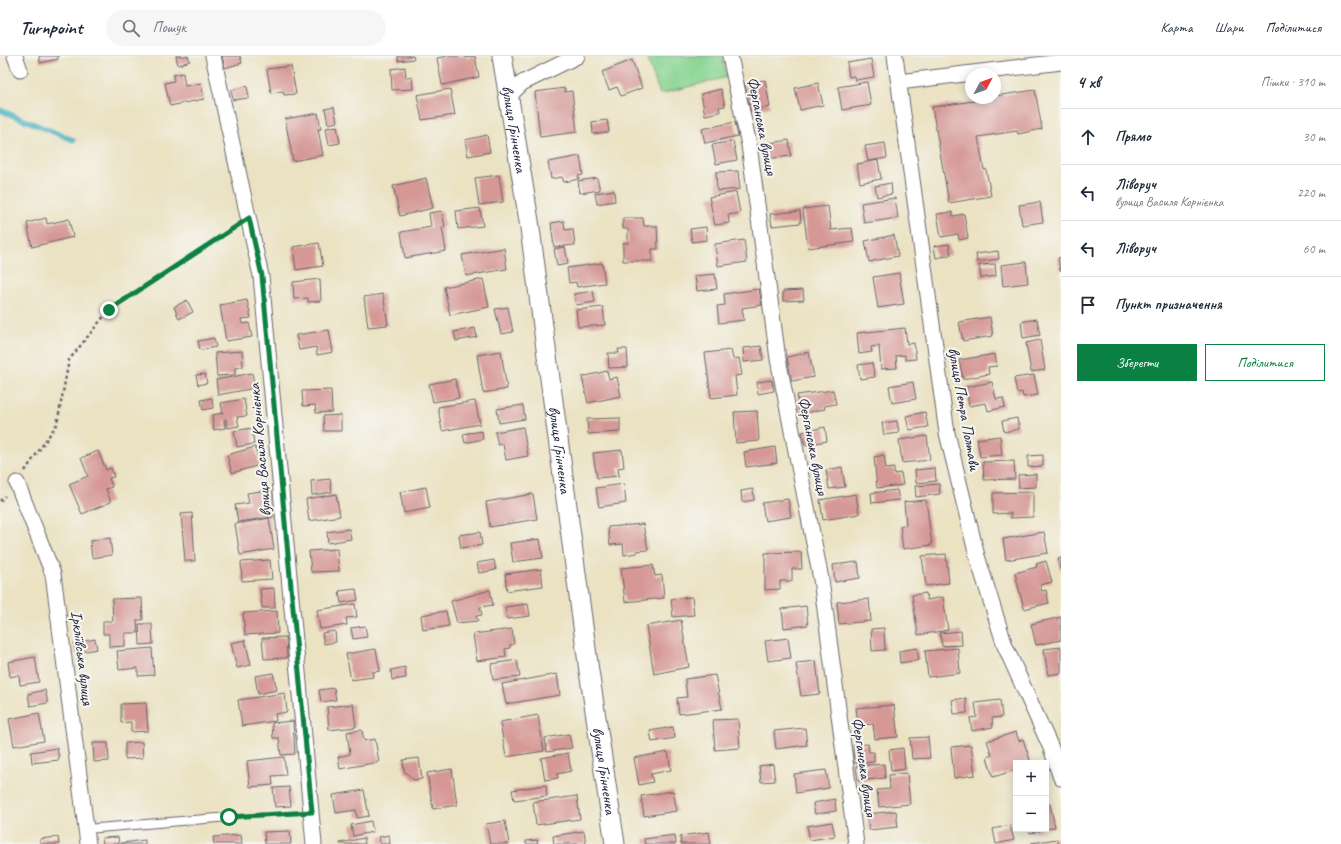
<!DOCTYPE html>
<html lang="uk">
<head>
<meta charset="utf-8">
<style>
	body { margin:0; font-family:Caveat,sans-serif; background:#f6f6f7; color:#1f2937 }
	.controls { position:absolute; right:12px; bottom:12px; display:grid; overflow:hidden; border-radius:0px; box-shadow:0 2px 10px #0003 }
	.controls button { width:36px; height:36px; display:grid; place-items:center; padding:0; border:0; border-bottom:1px solid #e0e1e3; background:#fff; color:#1f2937; font:20px sans-serif }
	.compass { position:absolute; left:965px; top:12px; width:36px; height:36px; border-radius:50%; background:#fff; box-shadow:0 2px 10px #0003; rotate:49deg }
	.stop { position:absolute; width:12px; height:12px; margin:-9px; border:3px solid #0b8043; border-radius:50%; background:#fff }
	.stop.end { background:#0b8043; border-color:#fff; box-shadow:0 1px 4px #0008 }
	.list { margin:0; padding:0; list-style:none }
	h2 { display:flex; justify-content:space-between; align-items:center; height:52px; margin:0; padding:0 16px; font-size:17px }
	h2 small { font-size:13px; font-weight:400; color:#747a83 }
	.list li { display:grid; grid-template-columns:26px 1fr auto; gap:12px; align-items:center; box-sizing:border-box; height:56px; padding:0 16px; border-top:1px solid #e0e1e3 }
	.list b { display:block; font-size:15px; white-space:nowrap }
	.list p { margin:0; font-size:13px; white-space:nowrap; color:#747a83 }
	.list em { font-size:13px; font-style:normal; color:#747a83 }
	.actions { display:flex; gap:8px; padding:12px 16px }
	.actions a { flex:1; padding:9px 0; border:1px solid #0b8043; border-radius:0px; text-align:center; font-size:14px; color:#0b8043 }
	.actions .main { background:#0b8043; color:#fff }
	.icon { flex:none; width:22px; height:22px; fill:none; stroke:currentColor; stroke-width:2; stroke-linecap:round; stroke-linejoin:round }
	.map { position:relative; flex:none; width:1061px; height:788px; overflow:hidden }
	header { display:flex; align-items:center; gap:24px; box-sizing:border-box; height:56px; padding:0 20px; background:#fff; border-bottom:1px solid #e0e1e3 }
	header strong { font-size:19px }
	nav { display:flex; gap:22px; margin-inline-start:auto; font-size:14px }
	.search { width:280px; height:36px; background:#f6f6f7; display:flex; align-items:center; gap:10px; box-sizing:border-box; padding:0 14px; border-radius:22px; color:#747a83; font-size:15px }
	main { display:flex }
	aside { flex:1; background:#fff }
	.map>svg:first-child { display:block }
	.green { fill:#8ad593; stroke:#567c67 }
	.lines { fill:none; stroke-linecap:round; stroke-linejoin:round }
	.stream { stroke:#41afbe; stroke-width:5.5 }
	.building { fill:#d59895 }
	.service-casing { stroke:#68656a; stroke-width:10 }
	.minor-casing { stroke:#68656a; stroke-width:17 }
	.tertiary-casing { stroke:#68656a; stroke-width:21 }
	.path { stroke:#68656a; stroke-width:2.5; stroke-dasharray:3 3; stroke-linecap:butt }
	.service { stroke:#fff; stroke-width:8 }
	.minor { stroke:#fff; stroke-width:15 }
	.tertiary { stroke:#fff; stroke-width:19 }
	.route { stroke:#0b8043; stroke-width:5 }
	.labels { text-anchor:middle; dominant-baseline:central; stroke-width:4; stroke-linejoin:round; paint-order:stroke }
	.street-label { font-size:16px; fill:#22223b; stroke:#f6f6f2 }
</style>
</head>
<body>
<header>
<strong>Turnpoint</strong>
<div class="search"><svg class="icon" aria-label="search" viewBox="0 0 24 24"><circle cx="10" cy="10" r="6"/><path d="M15 15l6 6"/></svg>Пошук</div>
<nav><a>Карта</a><a>Шари</a><a>Поділитися</a></nav>
</header>
<main>
<div class="map">
<svg width="1061" height="788" viewBox="0 0 1061 788">
	<rect width="100%" height="100%" fill="#f6f6f2"/>
	<filter id="ink" filterUnits="userSpaceOnUse"><feTurbulence type="fractalNoise" baseFrequency=".025" numOctaves="2"/><feDisplacementMap in="SourceGraphic" scale="8" xChannelSelector="R" yChannelSelector="G"/><feConvolveMatrix kernelMatrix="1 2 1 2 8 2 1 2 1" color-interpolation-filters="sRGB"/></filter>
	<filter id="wash" filterUnits="userSpaceOnUse"><feTurbulence type="fractalNoise" baseFrequency=".012" numOctaves="4" result="noise"/><feDisplacementMap in="SourceGraphic" scale="16" xChannelSelector="R" yChannelSelector="G"/><feGaussianBlur stdDeviation="0.9" result="paint"/><feColorMatrix in="noise" values="0 0 0 0 0 0 0 0 0 0 0 0 0 0 0 0 0 1.4 0 .05"/><feComposite in="paint" operator="in"/></filter>
	<g filter="url(#wash)">
		<rect width="100%" height="100%" fill="#ebe2c2"/>
		<path class="green" d="M646 0H721L727 21 660 38Z"/>
		<g class="lines">
			<path class="stream" d="M0 54 73 84"/>
		</g>
		<g id="blocks">
			<g class="building">
				<path d="M39 0H58V3L40 7Z"/>
				<path d="M176 0H188L190 5 178 9Z"/>
				<path d="M222 0H240L242 7 225 12Z"/>
				<path d="M398 0H413L414 3 398 5Z"/>
				<path d="M448 0H466V2L475 0 479 21 442 29 437 2Z"/>
				<path d="M871 3 874 21 855 24 854 20 849 21 847 7Z"/>
				<path d="M632 4 642 32 621 40 617 31 609 34 602 16Z"/>
				<path d="M291 10 296 38 284 39 283 35 271 37 267 13Z"/>
				<path d="M405 11 406 22 412 21 413 33 392 34 391 13Z"/>
				<path d="M183 17 185 30 201 27 204 43 170 50 165 27 174 25 173 19Z"/>
				<path d="M765 24 770 51 750 55 745 27Z"/>
				<path d="M867 26 871 49 842 54 838 31Z"/>
				<path d="M818 27 823 49 800 54 795 32Z"/>
				<path d="M247 30 249 42 233 44 231 34Z"/>
				<path d="M565 32V36L572 35 577 76 540 81 535 36Z"/>
				<path d="M450 33 455 59 422 64 417 39Z"/>
				<path d="M721 33 725 50 719 51 720 56 705 59 701 38Z"/>
				<path d="M1035 34 1042 73 1018 78 1017 75 978 81 984 114 986 113 991 140 949 147 932 51 995 42V40Z"/>
				<path d="M334 51 337 66 328 68 325 53Z"/>
				<path d="M318 57 321 73H318L323 99 293 105 285 63Z"/>
				<path d="M607 64 609 76 593 78 592 66Z"/>
				<path d="M735 66 738 80 705 87 702 73Z"/>
				<path d="M337 70 340 87 329 89 326 72Z"/>
				<path d="M487 79 490 96 468 100 465 84Z"/>
				<path d="M789 84 791 100 766 103 764 88Z"/>
				<path d="M733 85 737 104 716 108 712 89Z"/>
				<path d="M885 87 887 102 868 105 865 90Z"/>
				<path d="M580 100 583 119 578 120 579 123 564 126 562 121 551 123 548 106Z"/>
				<path d="M878 104 881 123 860 127 857 108Z"/>
				<path d="M738 115 740 133 717 135 716 116Z"/>
				<path d="M499 119 503 146 479 149 475 122Z"/>
				<path d="M426 122 433 152 400 160 393 130Z"/>
				<path d="M597 122 600 134 580 137 578 125Z"/>
				<path d="M891 127 892 138 877 141 875 130Z"/>
				<path d="M614 134 615 145 597 148 595 137Z"/>
				<path d="M736 136 740 157 728 159 729 167 715 169 709 141Z"/>
				<path d="M895 142 898 162 864 167 861 147Z"/>
				<path d="M1040 146 1043 166 1022 169 1019 149Z"/>
				<path d="M828 150 831 174 852 172 854 186 808 192 803 153Z"/>
				<path d="M480 152 483 170 458 173 456 155Z"/>
				<path d="M442 155 445 171H442L446 195 405 202 401 176 431 171 429 157Z"/>
				<path d="M800 155 801 167 772 170 770 158Z"/>
				<path d="M952 156 953 160 964 158 968 182 959 184 958 178 941 181 937 158Z"/>
				<path d="M46 162 47 168 69 163 73 181 32 191 27 167Z"/>
				<path d="M623 162H643L644 170H657L658 193H652V205H623V187H628V173H623Z"/>
				<path d="M564 165 565 174 573 173 575 189 554 191 551 167Z"/>
				<path d="M706 171 707 184 692 186 690 173Z"/>
				<path d="M894 179 898 200 869 206 865 185Z"/>
				<path d="M744 184 747 206 718 210 715 188Z"/>
				<path d="M319 187 323 210 296 214 293 191Z"/>
				<path d="M949 188 951 199 936 202 934 190Z"/>
				<path d="M565 191 568 208 557 210 554 193Z"/>
				<path d="M504 192 507 213 466 220 462 199Z"/>
				<path d="M998 195 999 203 977 206 976 198Z"/>
				<path d="M1061 201V214L1060 215 1058 202Z"/>
				<path d="M1026 206 1028 227 1003 230 1001 209Z"/>
				<path d="M602 207 605 227 577 231 576 226 569 227 567 212Z"/>
				<path d="M995 208 996 220 981 222 979 209Z"/>
				<path d="M899 217 904 248 878 252 873 221Z"/>
				<path d="M715 218 717 233 697 235 695 220Z"/>
				<path d="M320 223 321 245 308 246V242L294 243 293 226Z"/>
				<path d="M483 223 489 251 450 259 444 231Z"/>
				<path d="M759 233 762 249 742 252 744 264 719 267 717 250 725 249 724 238Z"/>
				<path d="M803 234 804 244 783 245V235Z"/>
				<path d="M593 235 595 246 576 249 574 238Z"/>
				<path d="M383 238 388 269 368 271 364 241Z"/>
				<path d="M187 244 193 256 179 263 174 251Z"/>
				<path d="M247 244 251 262 241 263 242 268 249 267 252 281 226 285 220 249Z"/>
				<path d="M508 251 513 276 501 278 495 253Z"/>
				<path d="M603 251 605 269 578 271 576 254Z"/>
				<path d="M990 261 993 280 963 285 959 266Z"/>
				<path d="M1037 263 1040 279 1023 282 1021 266Z"/>
				<path d="M475 272 477 281 456 285 454 276Z"/>
				<path d="M905 272 907 288 914 287 916 303 905 304V299L896 300 897 312 881 313 879 290 871 291 872 296 859 298 857 277Z"/>
				<path d="M329 274 333 296 317 299 316 291 299 294 296 279Z"/>
				<path d="M214 282 216 291 200 294 198 285Z"/>
				<path d="M1040 284 1045 314 1031 316 1026 287Z"/>
				<path d="M761 290 763 304 744 306 743 292Z"/>
				<path d="M618 293H627L628 311 609 312 608 297H619Z"/>
				<path d="M731 294 733 303 739 302 742 319 735 320 737 339 711 342 705 297Z"/>
				<path d="M242 295 243 311 235 312V319L217 320 215 297Z"/>
				<path d="M501 295 507 333 483 337 477 299Z"/>
				<path d="M809 296 814 321 792 325 787 301Z"/>
				<path d="M995 298 997 310 988 311 989 318 963 323 959 304Z"/>
				<path d="M872 307 875 321 860 323 858 309Z"/>
				<path d="M607 315 609 323 617 321 621 340 588 347 582 321Z"/>
				<path d="M252 317 255 332 218 339 216 324Z"/>
				<path d="M205 318 207 327 198 329 196 319Z"/>
				<path d="M1034 319 1038 339 1023 341 1022 336 1017 337 1014 322Z"/>
				<path d="M455 323 459 342 433 346 429 328Z"/>
				<path d="M772 324 774 335 758 338 757 326Z"/>
				<path d="M913 326 916 343 892 347 889 330Z"/>
				<path d="M992 326 996 343 1003 342 1005 351 988 355 986 347 969 350 966 331Z"/>
				<path d="M331 334 332 356 316 357 315 349 303 350 302 335Z"/>
				<path d="M833 334 836 348 824 350 825 353 800 358 797 339Z"/>
				<path d="M212 342 213 352 203 354 201 344Z"/>
				<path d="M244 343 247 360 237 361 239 370 227 372 226 363 224 364 225 372 214 374 212 359 223 357 221 347Z"/>
				<path d="M475 345 480 368 442 375 438 351Z"/>
				<path d="M523 349 525 363 499 367 497 353Z"/>
				<path d="M757 355 759 385 736 387 734 356Z"/>
				<path d="M925 356 928 371 909 374 906 360Z"/>
				<path d="M341 359V375H324L323 360Z"/>
				<path d="M620 362V376L588 378 587 363Z"/>
				<path d="M1017 362 1019 373 1004 376 1002 365Z"/>
				<path d="M897 365 899 377 884 379 882 367Z"/>
				<path d="M523 371 528 400 506 404 503 388 498 389 495 376Z"/>
				<path d="M825 371 827 385 805 389 802 376Z"/>
				<path d="M252 372 254 388 237 391 234 375Z"/>
				<path d="M482 375 483 383 465 387 463 378Z"/>
				<path d="M927 380 930 404 902 407 899 384Z"/>
				<path d="M1000 380 1002 399 980 401 977 383Z"/>
				<path d="M255 391 260 409 232 417 227 399Z"/>
				<path d="M775 391 777 407 746 411 744 396Z"/>
				<path d="M622 394 624 411 618 412 619 420 597 422 593 397Z"/>
				<path d="M98 395 106 414 111 412 114 421 109 422 112 431 106 433 111 446 82 458 69 428 88 420 81 402Z"/>
				<path d="M884 399 886 413 894 412V418L901 417 903 429 877 432 874 401Z"/>
				<path d="M1043 399V410L1028 411V400Z"/>
				<path d="M1014 405 1015 423 984 424 983 406Z"/>
				<path d="M842 411 845 431 829 433 826 414Z"/>
				<path d="M935 412 936 425 916 427 915 414Z"/>
				<path d="M1036 418V431L1019 432 1018 419Z"/>
				<path d="M330 423 332 436 312 439 311 425Z"/>
				<path d="M624 428 626 447 599 451 596 432Z"/>
				<path d="M939 428 940 438 916 441 915 430Z"/>
				<path d="M426 431 430 452 404 457 400 436Z"/>
				<path d="M753 433 754 444 742 446 741 435Z"/>
				<path d="M268 434 273 461 238 466 235 449 249 447 247 437Z"/>
				<path d="M897 434 899 444 872 447 871 437Z"/>
				<path d="M1033 436V461L1010 462 1011 457 993 458V437Z"/>
				<path d="M336 438 340 460 309 465 306 443Z"/>
				<path d="M533 438 537 463 490 471 486 446Z"/>
				<path d="M856 438 859 458 823 464 820 444Z"/>
				<path d="M788 443 791 461 765 465 762 447Z"/>
				<path d="M926 444 932 489 903 493 900 470 906 469 904 446Z"/>
				<path d="M192 457 195 505H185L181 458Z"/>
				<path d="M269 462 274 493 240 499 235 468Z"/>
				<path d="M643 468 648 494 637 495V497L624 499 623 488 610 489 608 471Z"/>
				<path d="M349 473 351 483 328 487 327 476Z"/>
				<path d="M480 476 482 489 461 492 459 479Z"/>
				<path d="M1044 476 1048 497 1006 504 1003 483Z"/>
				<path d="M110 482 112 499 92 502 90 485Z"/>
				<path d="M540 483 543 502 513 506 510 487Z"/>
				<path d="M337 493 339 515 311 516 309 495Z"/>
				<path d="M801 496 802 513H792V525H780V533L765 534V497Z"/>
				<path d="M946 498 949 527 926 530 922 500Z"/>
				<path d="M1058 502H1061V514H1060Z"/>
				<path d="M270 504 272 523 242 525 241 506Z"/>
				<path d="M494 504 496 514 479 517 477 507Z"/>
				<path d="M1046 505 1052 526 1040 529 1042 535 1046 534 1049 547 1024 553 1015 517 1037 511 1036 508Z"/>
				<path d="M858 506 860 522 835 526 833 509Z"/>
				<path d="M653 509 655 520 662 519 664 542 625 546 621 512Z"/>
				<path d="M541 513 543 530 507 535 505 518Z"/>
				<path d="M274 532 275 552H262L260 533Z"/>
				<path d="M356 533 358 544 341 547 339 535Z"/>
				<path d="M490 534 493 549 480 551 482 559 476 560 478 565 457 567 451 545Z"/>
				<path d="M926 537 927 544 943 541 948 574 918 579 912 539Z"/>
				<path d="M692 541 694 559 673 561 671 543Z"/>
				<path d="M142 542 143 564H137L138 577H125V590L109 591V578H103V565H113L112 543Z"/>
				<path d="M869 543 871 565 839 568 837 546Z"/>
				<path d="M355 548 357 561 346 562 347 569 320 573 317 554Z"/>
				<path d="M528 548 530 560 507 563 505 551Z"/>
				<path d="M806 550 808 569 784 572 782 553Z"/>
				<path d="M277 555 278 577 245 579 243 557Z"/>
				<path d="M446 555 449 570 423 574 421 559Z"/>
				<path d="M1061 561V584L1036 589 1031 568Z"/>
				<path d="M681 564 689 611 654 618 646 570Z"/>
				<path d="M139 568H152L153 588 140 589Z"/>
				<path d="M365 570 367 581 353 583 351 572Z"/>
				<path d="M884 572 885 594 872 595 871 573Z"/>
				<path d="M512 573 514 588 510 589V592L505 593 506 601 477 605 473 578Z"/>
				<path d="M335 575 336 586 324 588 322 577Z"/>
				<path d="M961 575 962 589 942 590 940 577Z"/>
				<path d="M286 581 287 602 264 603 262 582Z"/>
				<path d="M788 582 791 602 768 605 765 585Z"/>
				<path d="M95 583 97 593 76 597 74 587Z"/>
				<path d="M245 584 251 609 237 612 231 587Z"/>
				<path d="M1061 591V617L1048 619 1044 593Z"/>
				<path d="M152 592 154 619 138 620V612L119 614 117 595Z"/>
				<path d="M917 592 919 604 900 607 899 595Z"/>
				<path d="M958 592 960 617 928 621 925 595Z"/>
				<path d="M376 593 380 615 372 616 373 621 351 624 346 598Z"/>
				<path d="M35 601 39 626 20 629 19 619 10 621 8 606Z"/>
				<path d="M517 604 520 621 493 624 491 608Z"/>
				<path d="M816 605 820 638 801 640 796 607Z"/>
				<path d="M405 611 406 622 392 624 391 614Z"/>
				<path d="M273 617 277 634 258 638 255 620Z"/>
				<path d="M557 618 560 639 506 648 502 628Z"/>
				<path d="M715 619 722 653 679 658 677 642 687 641 685 623Z"/>
				<path d="M334 632 336 644 321 646 319 634Z"/>
				<path d="M45 634 48 647 30 650 28 638Z"/>
				<path d="M285 637 287 656 275 658 276 665 242 670 238 644Z"/>
				<path d="M966 642 967 657 954 658 952 644Z"/>
				<path d="M1000 644 1002 661 992 662 993 671 972 675 970 662 977 661 975 647Z"/>
				<path d="M146 647 148 675 131 676V666L121 667V648Z"/>
				<path d="M353 648 356 671 329 674 327 651Z"/>
				<path d="M894 649 898 681 875 683 873 668 858 669 856 652Z"/>
				<path d="M39 657 44 685 14 690 9 663Z"/>
				<path d="M538 659 544 695 506 701 500 666Z"/>
				<path d="M738 663 740 692 715 694 713 664Z"/>
				<path d="M293 665 295 698 281 699 279 682H273L272 667Z"/>
				<path d="M673 671 675 682 652 686 650 675Z"/>
				<path d="M805 672 807 689 776 693 774 675Z"/>
				<path d="M362 674 364 685 375 683 379 706 340 713 338 701 350 698 347 676Z"/>
				<path d="M1016 676 1019 685 1023 683 1031 707H1016V714L993 721 987 701 992 699 987 685Z"/>
				<path d="M569 678 572 692 547 696 545 682Z"/>
				<path d="M928 681 930 702 912 703 910 682Z"/>
				<path d="M142 686 143 702 125 703V687Z"/>
				<path d="M93 687H108L109 705 94 706Z"/>
				<path d="M868 688 869 696H874V706L854 707 853 689Z"/>
				<path d="M971 689 975 719 954 722 951 691Z"/>
				<path d="M57 692 59 704 32 707 31 696Z"/>
				<path d="M903 692 905 713 891 715 889 694Z"/>
				<path d="M668 696 671 714 651 718 653 726 639 729 634 702Z"/>
				<path d="M568 697 571 715 557 718 558 722 545 724 541 702Z"/>
				<path d="M284 701 286 719 272 720 273 729 250 731 247 705Z"/>
				<path d="M419 702 422 723 414 724 404 715 403 704Z"/>
				<path d="M773 708 775 725 761 726 759 710Z"/>
				<path d="M884 708 885 722 858 725 856 710Z"/>
				<path d="M452 713 457 749 433 753 427 717Z"/>
				<path d="M826 714 829 732 796 737 794 718Z"/>
				<path d="M907 717 910 748 879 751 877 734 890 733 889 719Z"/>
				<path d="M546 729 547 740 514 744 512 734Z"/>
				<path d="M289 731 291 750 275 751 273 732Z"/>
				<path d="M364 734 369 760 357 762 356 754 336 757 333 739Z"/>
				<path d="M673 735 677 755 644 760 641 740Z"/>
				<path d="M577 740 580 763 536 769 533 746Z"/>
				<path d="M835 743 836 755 815 758 813 747Z"/>
				<path d="M1050 748 1055 771 1046 773V749Z"/>
				<path d="M896 755 898 771 869 774 867 758Z"/>
				<path d="M371 765 373 776 353 780 351 769Z"/>
				<path d="M505 765 509 788H490L486 768Z"/>
				<path d="M832 766 835 780 810 784 807 770Z"/>
				<path d="M1010 769 1014 784 996 788 993 773Z"/>
				<path d="M1029 773H1044V774L1030 777Z"/>
				<path d="M290 775 291 788H265L264 776Z"/>
				<path d="M584 775 586 788H554L553 780Z"/>
				<path d="M709 776 711 788H681L680 780Z"/>
				<path d="M241 779 242 788H214L213 781Z"/>
				<path d="M389 779 390 788H380L379 781Z"/>
				<path d="M675 779 676 788H645L644 783Z"/>
				<path d="M58 781 59 788H40V783Z"/>
				<path d="M118 781 119 788H103L102 782Z"/>
				<path d="M364 782 365 788H340V787Z"/>
				<path d="M1057 783 1058 788H1032L1031 787Z"/>
				<path d="M145 784V788H121V787Z"/>
				<path d="M537 784 538 788H526V785Z"/>
			</g>
		</g>
	</g>
	<g filter="url(#ink)">
		<use href="#blocks" fill-opacity="0" stroke="#68656a" stroke-width="1"/>
		<g class="lines">
			<defs>
				<path id="service" d="M86 773 229 761"/>
				<g id="minor">
					<path d="M15 0 20 14"/>
					<path d="M213 0 261 220 314 788"/>
					<path d="M730 0 749 89 778 303 821 523 856 788"/>
					<path d="M895 0 947 377 977 500 1005 590 1051 692 1061 722"/>
					<path d="M899 26 1061 6"/>
					<path d="M509 40 522 27 577 0"/>
					<path d="M17 427 53 518 88 788"/>
				</g>
				<g id="tertiary">
					<path id="s1" d="M502 0 529 165 589 615 615 788"/>
				</g>
			</defs>
			<use href="#service" class="service-casing"/>
			<use href="#minor" class="minor-casing"/>
			<use href="#tertiary" class="tertiary-casing"/>
			<g class="path">
				<path d="M25 415 57 368 69 304 109 254 234 172"/>
				<path d="M0 445 5 440"/>
				<path d="M242 760 295 757"/>
			</g>
			<use href="#service" class="service"/>
			<use href="#minor" class="minor"/>
			<use href="#tertiary" class="tertiary"/>
		</g>
	</g>
	<g class="lines" filter="url(#ink)">
		<path class="route" d="M109 254 249 162 262 220 312 756 229 761"/>
	</g>
	<g class="labels">
		<g class="street-label">
			<text transform="translate(762 70) rotate(79)">Ферганська вулиця</text>
			<text stroke="none"><textPath href="#s1" startOffset="74">вулиця Грінченка</textPath></text>
			<text transform="translate(964 353) rotate(80)">вулиця Петра Полтави</text>
			<text transform="translate(813 390) rotate(79)">Ферганська вулиця</text>
			<text transform="translate(260 394) rotate(-95)">вулиця Василя Корнієнка</text>
			<text stroke="none"><textPath href="#s1" startOffset="398">вулиця Грінченка</textPath></text>
			<text transform="translate(82 602) rotate(83)">Іркліївська вулиця</text>
			<text transform="translate(864 711) rotate(82)">Ферганська вулиця</text>
			<text stroke="none"><textPath href="#s1" startOffset="722">вулиця Грінченка</textPath></text>
		</g>
	</g>
</svg>
<div class="controls">
<button>+</button>
<button>−</button>
</div>
<svg class="compass" viewBox="-18 -18 36 36"><path d="M0-13l5 13h-10z" fill="#e53935"/><path d="M0 13l5-13h-10z" fill="#747a83"/></svg>
<div class="stop" style="left:229px;top:761px"></div>
<div class="stop end" style="left:109px;top:254px"></div>
</div>
<aside>
<h2>4 хв<small>Пішки · 310 m</small></h2>
<ul class="list">
<li><svg class="icon" aria-label="ahead" viewBox="0 0 24 24"><path d="M12 20V5M6 11l6-6 6 6"/></svg><div><b>Прямо</b></div><em>30 m</em></li>
<li><svg class="icon" aria-label="left" viewBox="0 0 24 24"><path d="M17 20v-9H6M10 6l-5 5 5 5"/></svg><div><b>Ліворуч</b><p>вулиця Василя Корнієнка</p></div><em>220 m</em></li>
<li><svg class="icon" aria-label="left" viewBox="0 0 24 24"><path d="M17 20v-9H6M10 6l-5 5 5 5"/></svg><div><b>Ліворуч</b></div><em>60 m</em></li>
<li><svg class="icon" aria-label="arrive" viewBox="0 0 24 24"><path d="M6 21V4h12l-3 4 3 4H6"/></svg><div><b>Пункт призначення</b></div></li>
</ul>
<div class="actions"><a class="main">Зберегти</a><a>Поділитися</a></div>
</aside>
</main>
</body>
</html>
